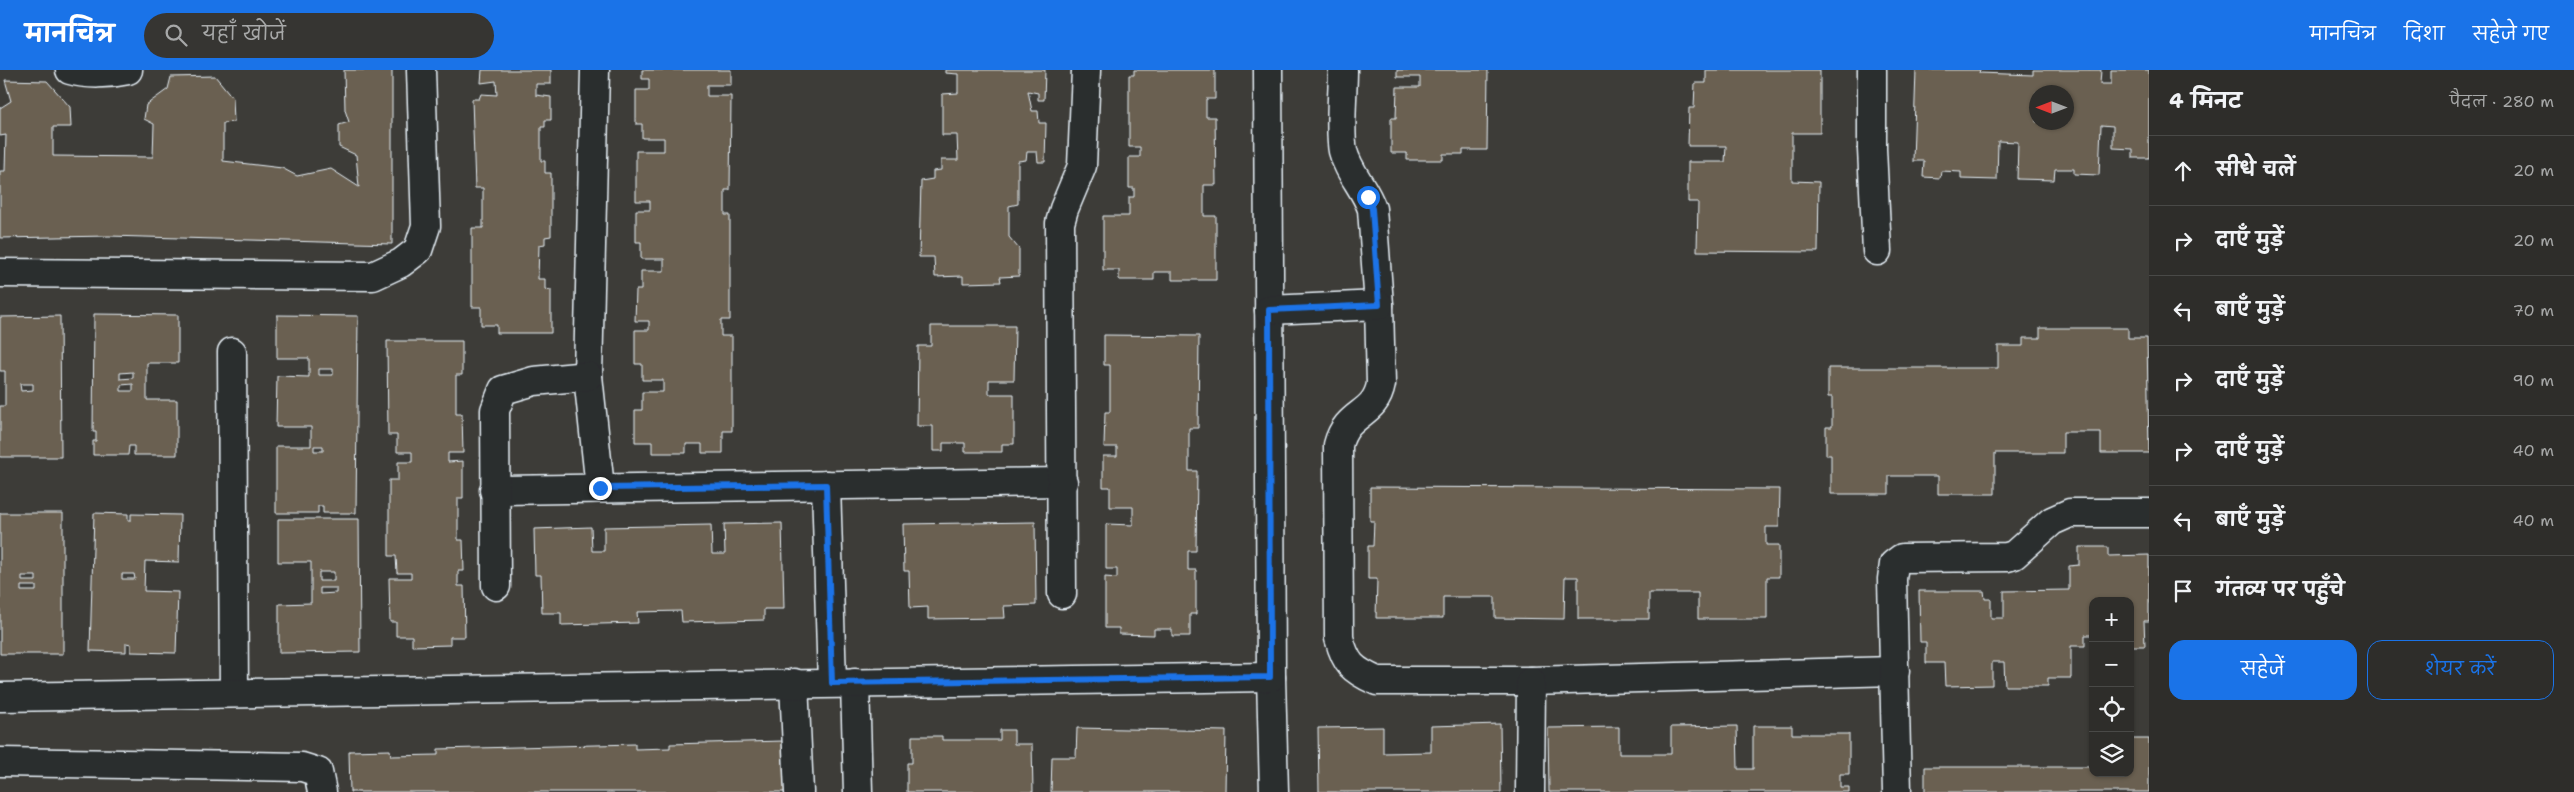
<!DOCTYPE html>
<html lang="hi">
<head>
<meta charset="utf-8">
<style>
	body { margin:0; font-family:"Shantell Sans","Playpen Sans Deva",sans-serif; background:#363532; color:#f1f3f6 }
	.controls { position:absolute; right:15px; bottom:15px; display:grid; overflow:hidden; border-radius:10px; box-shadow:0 1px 4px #0004 }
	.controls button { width:45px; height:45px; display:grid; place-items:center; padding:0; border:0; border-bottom:1px solid #494947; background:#2e2d2a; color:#f1f3f6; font:25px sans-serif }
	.compass { position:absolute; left:2029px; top:15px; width:45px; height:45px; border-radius:50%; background:#2e2d2a; box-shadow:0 1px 4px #0004; rotate:270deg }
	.stop { position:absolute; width:15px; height:15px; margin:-11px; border:4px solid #1a73e8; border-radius:50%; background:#fff }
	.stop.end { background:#1a73e8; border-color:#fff; box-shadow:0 1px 5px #0008 }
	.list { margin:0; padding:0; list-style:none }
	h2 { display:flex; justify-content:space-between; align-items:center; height:65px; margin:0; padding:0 20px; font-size:21px }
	h2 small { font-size:16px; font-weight:400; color:#a7a8a8 }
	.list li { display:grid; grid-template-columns:32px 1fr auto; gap:15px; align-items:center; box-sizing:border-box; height:70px; padding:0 20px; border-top:1px solid #494947 }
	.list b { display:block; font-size:19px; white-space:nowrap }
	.list em { font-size:16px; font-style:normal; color:#a7a8a8 }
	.actions { display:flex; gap:10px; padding:15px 20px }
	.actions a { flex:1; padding:11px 0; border:1px solid #1a73e8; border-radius:15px; text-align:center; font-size:18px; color:#1a73e8 }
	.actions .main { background:#1a73e8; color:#fff }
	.icon { flex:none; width:28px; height:28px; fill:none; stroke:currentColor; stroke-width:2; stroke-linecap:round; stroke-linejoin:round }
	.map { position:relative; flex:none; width:2149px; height:722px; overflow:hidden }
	header { display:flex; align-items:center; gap:30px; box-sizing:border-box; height:70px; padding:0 25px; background:#1a73e8; color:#fff }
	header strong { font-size:24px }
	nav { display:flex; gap:28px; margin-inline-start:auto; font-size:18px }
	.search { width:350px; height:45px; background:#363532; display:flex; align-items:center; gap:12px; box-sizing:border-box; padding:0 18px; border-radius:28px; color:#a7a8a8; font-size:19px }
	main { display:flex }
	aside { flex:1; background:#2e2d2a }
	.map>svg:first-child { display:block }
	.building { fill:#6a6051; stroke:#e8f1f8; fill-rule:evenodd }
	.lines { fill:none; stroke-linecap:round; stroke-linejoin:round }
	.street-casing { stroke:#e8f1f8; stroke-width:31 }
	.street { stroke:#2a2d2e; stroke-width:28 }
	.route { stroke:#1a73e8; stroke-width:6 }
</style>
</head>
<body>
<header>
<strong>मानचित्र</strong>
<div class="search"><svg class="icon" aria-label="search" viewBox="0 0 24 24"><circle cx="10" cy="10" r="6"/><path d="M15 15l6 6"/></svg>यहाँ खोजें</div>
<nav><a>मानचित्र</a><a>दिशा</a><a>सहेजे गए</a></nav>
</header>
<main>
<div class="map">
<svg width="2149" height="722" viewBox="0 0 2149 722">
	<rect width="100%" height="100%" fill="#3d3c38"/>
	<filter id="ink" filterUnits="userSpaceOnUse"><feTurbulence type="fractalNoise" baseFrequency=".02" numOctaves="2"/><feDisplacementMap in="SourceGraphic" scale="10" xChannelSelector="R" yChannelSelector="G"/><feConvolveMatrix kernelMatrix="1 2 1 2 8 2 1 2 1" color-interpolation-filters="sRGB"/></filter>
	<g filter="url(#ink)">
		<g class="building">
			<path d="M344 0H392V174L109 166 0 168V101H5L6 65 0 66V38L11 31 5 10 47 11 70 37 71 57H53V86L153 87 154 54 144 49 146 35 168 19 171 7 215 6 233 28 234 52 223 53V91L282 98 297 106 331 99 359 117 356 85 339 77V55L349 52 345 40Z"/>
			<path d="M482 0H551V14H536V25L551 27V50H545V57H541V91H545V103H551V166L545 167V174L539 175 538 209H545V219L551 220V263H497V255H481V237H472V158H483V118H475L472 29H479L481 24 497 25 496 11 481 13Z"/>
			<path d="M642 0H731V15H707V26H731L730 120H725V145H730V250H721V266H732V361H723V383H702V374H686V383H652V372H635V340H642V322H663V310H642V294H635V260H649V251H635L636 220H641V201H664V189H641V172H636V140H650V131H636V81H664V68H642V54H636V20H649V9H642Z"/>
			<path d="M945 0H1045L1044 30H1038V23L1028 21 1032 41H1038L1039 53H1046L1045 92H1038L1037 82H1027L1026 90 1018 91V134L1009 136V167L1019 179V206L1000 207 1001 212 963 213V206L935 207 934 187H919L921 111 933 109V101L941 100V90H958L957 65H942V24L958 23V4L945 3Z"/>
			<path d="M1134 0H1215V29H1206V47H1215L1216 115H1204V146H1216V210H1172V202H1154V210H1119V200H1103V146H1129V127H1134V118H1129V87H1140V77H1129V5H1134Z"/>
			<path d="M1397 0H1488L1487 80H1463V84H1443V90H1407V83H1391V48H1396L1397 17H1420V7H1397Z"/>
			<path d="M1706 0H1820V63H1792V111L1819 112 1818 182 1697 181 1698 132H1688V92H1725L1726 76H1688L1689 38H1694L1695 13H1706Z"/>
			<path d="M1916 0H1980L1979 3 2033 5V0H2101L2100 14H2111V0H2149V88H2133V79L2113 78V56L2101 55 2099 105 2074 104V99H2055L2054 110 2017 109 2018 72 1998 71 1997 110 1961 109V102L1941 101 1940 108 1923 107 1924 91H1913ZM2036 22H2066V52H2036Z"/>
			<path d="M94 244 178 245V293H147V330H177V385H134V376H129L128 385H93V371H96V362H93ZM133 302V308L120 309V303ZM133 314V321H121V315Z"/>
			<path d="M277 245 358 246 356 443H323V436H318V443H276V376H311V357H276L277 306 309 307V288H277ZM319 299H333V305H319ZM314 376H323V381H314Z"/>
			<path d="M60 246 61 387H0V336H5V301H0V247ZM20 314H33V320L21 321Z"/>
			<path d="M931 256H1015L1014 310H989V324H1014V374H1002V382H965V373H943V381H933V356H917L918 276H931Z"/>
			<path d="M2040 258H2128V268H2147L2149 383H2101V362H2063V383H1995V424H1938V406H1889V424H1831V385H1826V357H1832V327H1828V298H1998V276H2023V268H2040Z"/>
			<path d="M1104 265 1199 266 1198 358H1189V401H1197L1196 481H1188V500H1196V544H1190V566H1172V559H1154V565L1119 564V558H1105V507L1117 508V499H1106V454L1133 455V437H1110V417H1103V386H1117V377H1104L1105 342H1110V295H1104Z"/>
			<path d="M387 271H462V305H456V344H462L463 383H448V392L463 391V428H458V470H463L464 501H458V516H464L465 567H450V575L412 576V566H396V552H390L389 508H411V503H397L396 486H389V410H398V392H412V382H397V365H388Z"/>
			<path d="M1370 417 1780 419 1779 457H1766V475H1779V507H1767V549H1698V523H1649V549H1578V507H1565L1564 549 1495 548V527H1443V548H1376L1377 509H1368V476H1373L1374 451H1370Z"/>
			<path d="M0 443H63V584H0ZM22 506H36V511H22ZM21 516H36V521H21Z"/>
			<path d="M94 443 128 444V450H131V444L180 445 179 492 145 491 144 521 178 522 176 583 131 582V574L126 573V582L90 581ZM122 504H134L135 509H122Z"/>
			<path d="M278 449H359L360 582 279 583V534L311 533V492H278ZM319 502H334V511H319ZM320 518H336V523L320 524Z"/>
			<path d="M1035 452 1036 535 1004 536 1005 548 928 549V537L910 538 909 501H904L903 454Z"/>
			<path d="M782 453 784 539H764V550L682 552 681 541 637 542 638 553 561 555V543H542L541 505H535L534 459 591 457 592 481H604V457L711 455 712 484H725L724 454Z"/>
			<path d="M2079 477H2108V486L2149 485V551H2144L2145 576H2130V531H2093V565H2085V576H2071V608H2048V616H2005L2004 592H1992V615L1945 616 1944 593H1926V572H1920L1919 521H1984L1985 529H1991V548H2004V521L2069 520V496L2079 495Z"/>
			<path d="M1500 654 1501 722H1319L1318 658 1383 657V683L1431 682V656Z"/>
			<path d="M1737 656 1738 699H1753V656H1792V664H1849V704H1840V717H1849V722H1549L1548 658 1619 657V684H1671V657Z"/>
			<path d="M1077 658 1226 661 1225 722H1051L1052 687H1076Z"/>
			<path d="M1000 660H1014V674H1032L1033 722H907V693H912V666H942V670H1000Z"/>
			<path d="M2130 669H2149V722H1925V697H2093V703H2130Z"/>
			<path d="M784 671 786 722H350L349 681 390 680 391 686 438 685V679L635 674V679L670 678V674Z"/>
		</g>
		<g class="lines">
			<defs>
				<g id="street">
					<path d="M70 0C87 5 110 4 128 0"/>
					<path d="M595 0 588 306 600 418"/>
					<path d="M1268 0 1271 607 1274 722"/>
					<path d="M1343 0C1343 21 1339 62 1343 81 1348 102 1365 118 1372 139L1379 235 1381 314C1375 347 1347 340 1338 375L1339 568C1346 594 1352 600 1377 611H1531L1895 601"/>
					<path d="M1872 0V79L1877 181"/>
					<path d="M0 203 373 206 401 193 418 180 426 156 421 0"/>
					<path d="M1269 240 1379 235"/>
					<path d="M232 282 234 622"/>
					<path d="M826 415 832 613"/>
					<path d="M494 420 1063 412"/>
					<path d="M496 516 495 340 503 320 534 311 588 306"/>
					<path d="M1062 524 1060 153 1064 139 1082 96 1086 0"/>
					<path d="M794 613 799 722"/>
					<path d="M855 613 858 722"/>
					<path d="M0 627 1271 607"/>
					<path d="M0 692 302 697 318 702 322 722"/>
					<path d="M1530 722 1531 611"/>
					<path d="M1897 722 1892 509 1894 494 1902 488 2007 487 2014 485 2052 451 2070 443H2149"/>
				</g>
			</defs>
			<use href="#street" class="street-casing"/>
			<use href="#street" class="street"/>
		</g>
	</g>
	<g class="lines" filter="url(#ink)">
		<path class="route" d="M600 418 826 415 832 613 1270 607 1269 240 1379 235 1372 139 1368 127"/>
	</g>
</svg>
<div class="controls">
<button>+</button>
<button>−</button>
<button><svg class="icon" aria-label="locate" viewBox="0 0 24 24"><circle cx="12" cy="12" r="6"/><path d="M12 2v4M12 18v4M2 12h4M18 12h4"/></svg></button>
<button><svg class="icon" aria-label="layers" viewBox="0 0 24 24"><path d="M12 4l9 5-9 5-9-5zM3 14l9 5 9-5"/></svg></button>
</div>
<svg class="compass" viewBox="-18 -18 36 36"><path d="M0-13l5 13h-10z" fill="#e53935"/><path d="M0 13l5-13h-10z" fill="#a7a8a8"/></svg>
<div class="stop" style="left:1368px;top:127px"></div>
<div class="stop end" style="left:600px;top:418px"></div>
</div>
<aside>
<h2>4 मिनट<small>पैदल · 280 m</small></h2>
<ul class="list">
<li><svg class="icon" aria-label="ahead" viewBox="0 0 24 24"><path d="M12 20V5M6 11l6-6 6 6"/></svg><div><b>सीधे चलें</b></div><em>20 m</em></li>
<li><svg class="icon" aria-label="right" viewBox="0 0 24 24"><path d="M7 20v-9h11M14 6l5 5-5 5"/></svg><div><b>दाएँ मुड़ें</b></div><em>20 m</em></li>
<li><svg class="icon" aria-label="left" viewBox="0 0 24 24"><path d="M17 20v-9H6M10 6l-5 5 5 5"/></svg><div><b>बाएँ मुड़ें</b></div><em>70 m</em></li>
<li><svg class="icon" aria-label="right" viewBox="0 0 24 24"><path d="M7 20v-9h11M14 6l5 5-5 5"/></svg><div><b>दाएँ मुड़ें</b></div><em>90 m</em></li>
<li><svg class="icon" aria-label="right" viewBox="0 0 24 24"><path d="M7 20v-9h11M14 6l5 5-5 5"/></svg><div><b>दाएँ मुड़ें</b></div><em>40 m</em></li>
<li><svg class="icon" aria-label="left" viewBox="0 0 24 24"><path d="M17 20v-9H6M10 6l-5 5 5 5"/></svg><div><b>बाएँ मुड़ें</b></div><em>40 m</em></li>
<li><svg class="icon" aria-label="arrive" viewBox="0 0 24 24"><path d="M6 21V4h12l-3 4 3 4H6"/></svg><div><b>गंतव्य पर पहुँचे</b></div></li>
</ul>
<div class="actions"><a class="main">सहेजें</a><a>शेयर करें</a></div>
</aside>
</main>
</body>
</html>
